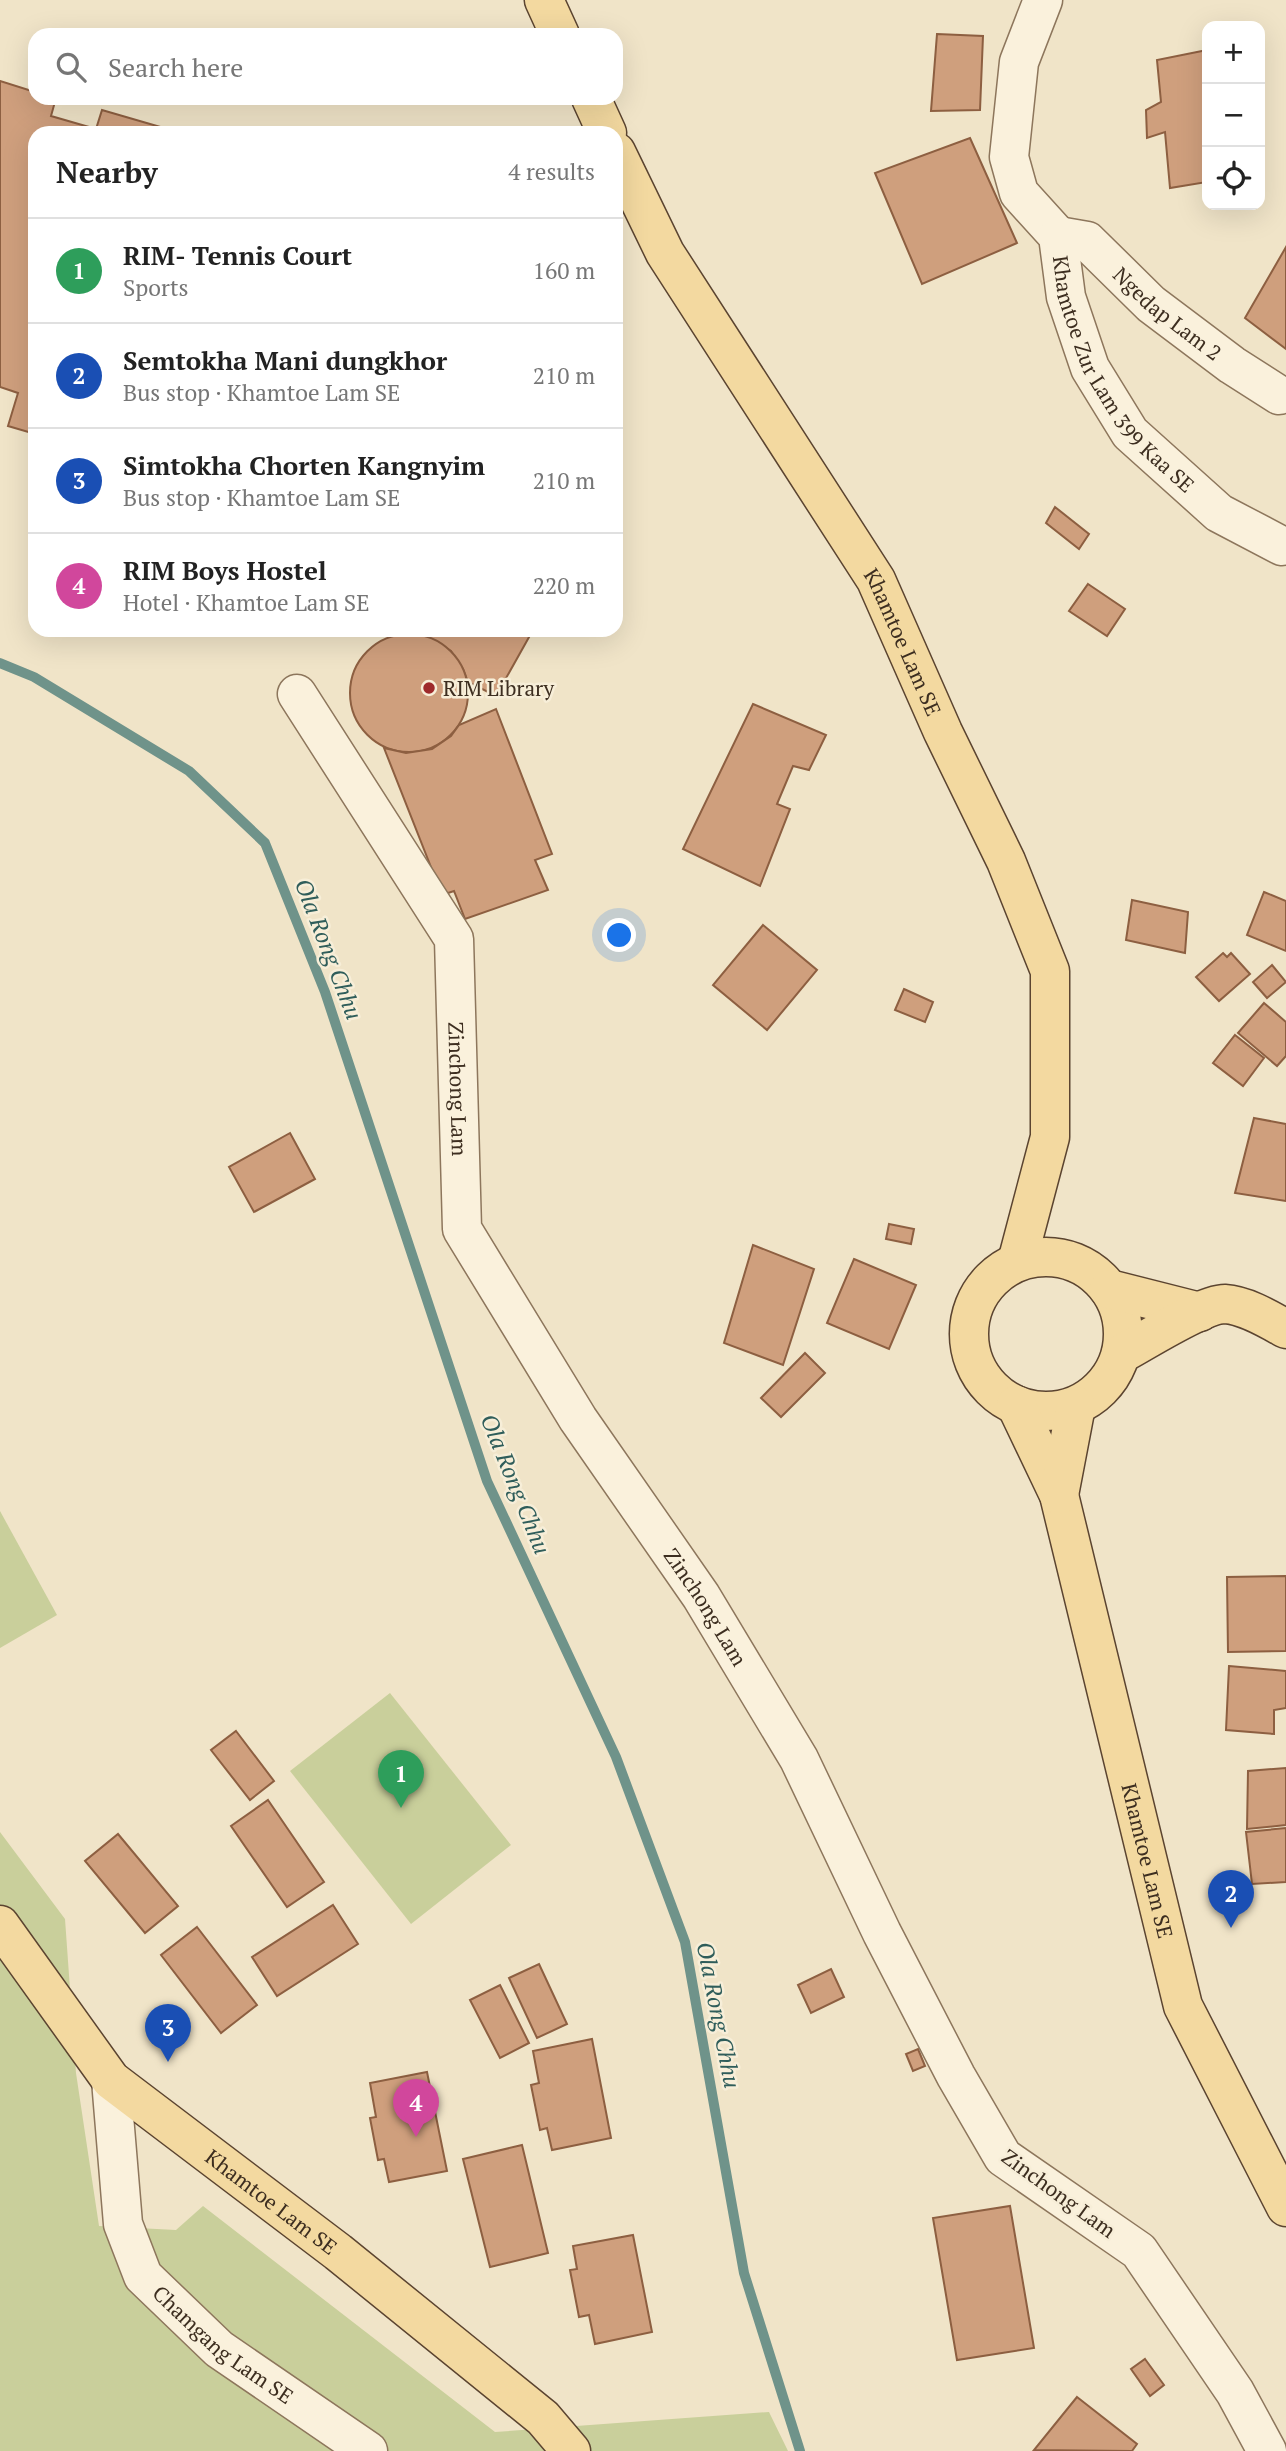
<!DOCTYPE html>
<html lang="en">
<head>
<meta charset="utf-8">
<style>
	body { margin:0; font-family:"PT Serif",serif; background:#f2f2f2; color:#222 }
	.controls { position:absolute; right:21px; top:21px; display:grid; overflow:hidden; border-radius:14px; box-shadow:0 7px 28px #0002 }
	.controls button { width:63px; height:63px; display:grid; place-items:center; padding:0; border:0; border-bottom:2px solid #e0e0e0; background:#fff; color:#222; font:35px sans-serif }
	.you { position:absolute; left:620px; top:936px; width:24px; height:24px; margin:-18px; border:5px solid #fff; border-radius:50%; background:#1a73e8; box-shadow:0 0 0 10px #1a73e833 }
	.badge { display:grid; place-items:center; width:46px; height:46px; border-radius:50%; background:#d93025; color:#fff; font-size:23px; font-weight:700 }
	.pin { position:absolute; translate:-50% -58px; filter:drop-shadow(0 2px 4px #0008) }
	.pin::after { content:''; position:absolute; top:37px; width:24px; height:21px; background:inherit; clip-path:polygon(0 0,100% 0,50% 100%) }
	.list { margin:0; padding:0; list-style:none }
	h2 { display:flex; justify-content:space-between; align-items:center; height:91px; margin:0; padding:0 28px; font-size:30px }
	h2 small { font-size:23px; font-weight:400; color:#767676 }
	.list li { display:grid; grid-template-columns:46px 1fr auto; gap:21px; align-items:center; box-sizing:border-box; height:105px; padding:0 28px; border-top:2px solid #e0e0e0 }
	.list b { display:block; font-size:26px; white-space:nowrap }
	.list p { margin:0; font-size:23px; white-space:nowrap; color:#767676 }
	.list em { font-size:23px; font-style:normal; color:#767676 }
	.icon { flex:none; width:38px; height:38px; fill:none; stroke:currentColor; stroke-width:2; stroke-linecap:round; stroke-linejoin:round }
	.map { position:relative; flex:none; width:1286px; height:2451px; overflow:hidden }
	.search { position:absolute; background:#fff; box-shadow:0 7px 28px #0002; left:28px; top:28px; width:595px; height:77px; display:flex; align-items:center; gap:18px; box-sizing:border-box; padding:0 24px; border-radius:21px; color:#767676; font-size:26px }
	.panel { position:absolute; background:#fff; box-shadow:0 7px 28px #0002; left:28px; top:126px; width:595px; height:511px; border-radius:21px }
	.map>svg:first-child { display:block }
	.green { fill:#c9cf9b }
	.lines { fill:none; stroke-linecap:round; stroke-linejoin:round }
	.stream { stroke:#6f938a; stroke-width:10 }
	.building { fill:#cf9f7d; stroke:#8d5f41; stroke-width:2 }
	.minor-casing { stroke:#8d765c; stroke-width:41 }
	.major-casing { stroke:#5b4430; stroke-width:41 }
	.minor { stroke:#faf1dc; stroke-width:38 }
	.major { stroke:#f3d9a0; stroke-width:38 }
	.poi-dot { fill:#9e2a2b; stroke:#f7eed8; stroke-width:2.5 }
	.labels { text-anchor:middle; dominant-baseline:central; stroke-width:5; stroke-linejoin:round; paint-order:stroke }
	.street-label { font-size:21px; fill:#3d2e20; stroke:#f7eed8 }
	.poi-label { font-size:21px; fill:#3d2e20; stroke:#f7eed8; text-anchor:start }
	.water-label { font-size:23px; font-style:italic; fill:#2f5d5a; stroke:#f7eed8 }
</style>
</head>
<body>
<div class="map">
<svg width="1286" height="2451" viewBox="0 0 1286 2451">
	<rect width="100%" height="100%" fill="#f0e4c8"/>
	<g class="green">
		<path d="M0 1511 57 1615 0 1648Z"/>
		<path d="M390 1693 511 1845 411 1924 290 1771Z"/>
		<path d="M0 1832 65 1919 76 2073 99 2226 176 2230 203 2206 495 2432 769 2412 788 2451H0Z"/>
	</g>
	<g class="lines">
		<path class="stream" d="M0 663 34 677 189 771 265 843 325 992 487 1481 616 1757 685 1942 744 2273 800 2451"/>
	</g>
	<g class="building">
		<path d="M937 34 983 36 980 110 931 111Z"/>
		<path d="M1207 50V182L1170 188 1165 132 1147 138 1146 110 1161 102 1157 60Z"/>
		<path d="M0 81 35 92V98H56L51 116 96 129 102 110 181 133H35V434L8 426 18 393 0 387Z"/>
		<path d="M970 138 1017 243 922 284 875 173Z"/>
		<path d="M1286 247V349L1245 318Z"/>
		<path d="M1055 507 1089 534 1079 549 1046 523Z"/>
		<path d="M1088 584 1125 609 1107 636 1069 611Z"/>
		<path d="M393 630H533L496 696 468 682 463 669 451 651 428 637 396 635Z"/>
		<circle cx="409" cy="693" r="59"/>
		<path d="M753 704 826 735 809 770 793 766 777 804 790 809 760 886 683 849Z"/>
		<path d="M496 709 552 854 535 860 548 890 465 919 454 891 442 895 384 748 406 753 432 749 451 736 459 725Z"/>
		<path d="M1264 892 1286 901V951L1247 935Z"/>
		<path d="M1132 900 1188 912 1185 953 1126 940Z"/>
		<path d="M763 925 817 970 767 1030 713 985Z"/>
		<path d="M1223 953 1227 957 1231 953 1250 974 1219 1001 1196 977Z"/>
		<path d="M1272 965 1286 982 1267 998 1253 982Z"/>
		<path d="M904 989 933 1002 925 1022 895 1010Z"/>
		<path d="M1264 1003 1286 1022V1056L1277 1066 1238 1033Z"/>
		<path d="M1235 1035 1264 1058 1243 1086 1213 1063Z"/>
		<path d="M1254 1118 1286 1124V1201L1235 1193Z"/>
		<path d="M290 1133 315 1179 254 1212 229 1167Z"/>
		<path d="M889 1224 914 1229 911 1244 886 1239Z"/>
		<path d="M753 1245 814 1269 783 1365 724 1343Z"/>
		<path d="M854 1259 916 1285 889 1349 827 1323Z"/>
		<path d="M805 1353 825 1373 781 1417 761 1398Z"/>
		<path d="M1286 1576V1651L1228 1652 1227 1577Z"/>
		<path d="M1229 1666 1286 1671V1708L1274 1710V1734L1226 1730Z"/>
		<path d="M236 1731 274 1781 250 1800 211 1750Z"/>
		<path d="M1286 1768V1825L1247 1829 1248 1771Z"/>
		<path d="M268 1800 324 1882 287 1907 231 1826Z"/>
		<path d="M1286 1828V1882L1252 1884 1246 1832Z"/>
		<path d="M118 1834 178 1906 145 1933 85 1861Z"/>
		<path d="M333 1905 358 1944 277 1996 252 1957Z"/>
		<path d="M197 1927 257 2005 221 2033 161 1955Z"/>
		<path d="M539 1964 567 2024 537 2038 509 1978Z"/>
		<path d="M831 1969 844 1997 811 2013 798 1985Z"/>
		<path d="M500 1985 529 2043 500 2058 470 2000Z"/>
		<path d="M592 2039 611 2138 552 2150 547 2128 540 2130 531 2085 539 2083 533 2051Z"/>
		<path d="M918 2049 925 2066 913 2071 906 2054Z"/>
		<path d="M427 2072 447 2171 389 2182 384 2159 378 2160 370 2118 376 2117 370 2083Z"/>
		<path d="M522 2145 548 2253 490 2267 463 2159Z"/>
		<path d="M1010 2206 1034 2348 957 2360 933 2218Z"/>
		<path d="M633 2235 652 2332 595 2344 589 2315 579 2317 570 2270 577 2269 573 2246Z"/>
		<path d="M1145 2359 1164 2385 1150 2396 1131 2369Z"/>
		<path d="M1077 2397 1137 2444 1132 2451 1034 2450Z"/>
	</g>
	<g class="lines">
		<defs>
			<g id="minor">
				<path id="s1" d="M1043 0 1019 62 1009 157 1019 193 1058 236 1066 297 1090 368 1130 433 1219 513 1282 546"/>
				<path id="s2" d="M1058 236 1087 241 1151 304 1232 365 1279 395"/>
				<path id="s3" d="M297 694 454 939 462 1229 578 1419 701 1596 799 1759 882 1933 956 2076 1003 2157 1139 2251 1235 2392 1267 2451"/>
				<path id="s4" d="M111 2080 123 2224 143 2276 219 2349 368 2451"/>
			</g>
			<g id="major">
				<path d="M544 0 560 35"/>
				<path d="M591 98 607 133"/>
				<path id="s5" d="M616 152 665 253 876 580 943 732 1006 861 1050 971V1137L1017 1262"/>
				<circle cx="1046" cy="1334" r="77"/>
				<path d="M1109 1289 1200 1312"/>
				<path d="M1121 1354C1144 1342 1202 1304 1225 1304 1245 1305 1270 1320 1286 1329"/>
				<path id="s6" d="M1016 1405 1059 1495 1183 2006 1286 2207"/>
				<path d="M1059 1495 1076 1406"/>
				<path id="s7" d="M0 1925 111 2080 338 2252 543 2418 571 2451"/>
			</g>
		</defs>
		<use href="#minor" class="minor-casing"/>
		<use href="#major" class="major-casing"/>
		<use href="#minor" class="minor"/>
		<use href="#major" class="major"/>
	</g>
	<circle class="poi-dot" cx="429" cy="688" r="7"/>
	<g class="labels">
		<g class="street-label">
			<text stroke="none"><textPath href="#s2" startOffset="138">Ngedap Lam 2</textPath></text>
			<text stroke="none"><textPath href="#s1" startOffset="415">Khamtoe Zur Lam 399 Kaa SE</textPath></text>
			<text stroke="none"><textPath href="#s5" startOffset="569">Khamtoe Lam SE</textPath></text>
			<text stroke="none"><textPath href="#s3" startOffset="441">Zinchong Lam</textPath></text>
			<text stroke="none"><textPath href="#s3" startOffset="1031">Zinchong Lam</textPath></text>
			<text stroke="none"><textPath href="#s6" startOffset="476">Khamtoe Lam SE</textPath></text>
			<text transform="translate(1059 2193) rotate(36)">Zinchong Lam</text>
			<text stroke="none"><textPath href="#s7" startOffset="392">Khamtoe Lam SE</textPath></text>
			<text stroke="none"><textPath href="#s4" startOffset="306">Chamgang Lam SE</textPath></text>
		</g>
		<g class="poi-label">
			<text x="443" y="688">RIM Library</text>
		</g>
		<g class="water-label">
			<text transform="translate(329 949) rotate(69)">Ola Rong Chhu</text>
			<text transform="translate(516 1484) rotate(68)">Ola Rong Chhu</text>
			<text transform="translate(719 2015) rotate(79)">Ola Rong Chhu</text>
		</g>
	</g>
</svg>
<div class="controls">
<button>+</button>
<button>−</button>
<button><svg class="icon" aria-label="locate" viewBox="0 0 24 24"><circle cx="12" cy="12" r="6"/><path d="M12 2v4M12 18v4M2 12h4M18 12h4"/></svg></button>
</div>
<div class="you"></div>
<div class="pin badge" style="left:401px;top:1808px;background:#2e9e5b">1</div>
<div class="pin badge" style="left:1231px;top:1928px;background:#1a4fb4">2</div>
<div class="pin badge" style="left:168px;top:2062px;background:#1a4fb4">3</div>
<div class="pin badge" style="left:416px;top:2137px;background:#d1479c">4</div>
<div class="search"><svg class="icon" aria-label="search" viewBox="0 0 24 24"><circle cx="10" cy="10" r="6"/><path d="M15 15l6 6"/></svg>Search here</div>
<section class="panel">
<h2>Nearby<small>4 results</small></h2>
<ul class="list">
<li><span class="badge" style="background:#2e9e5b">1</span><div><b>RIM- Tennis Court</b><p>Sports</p></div><em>160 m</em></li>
<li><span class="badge" style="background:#1a4fb4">2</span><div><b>Semtokha Mani dungkhor</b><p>Bus stop · Khamtoe Lam SE</p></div><em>210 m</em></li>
<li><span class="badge" style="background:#1a4fb4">3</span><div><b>Simtokha Chorten Kangnyim</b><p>Bus stop · Khamtoe Lam SE</p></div><em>210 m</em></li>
<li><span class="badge" style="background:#d1479c">4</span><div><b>RIM Boys Hostel</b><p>Hotel · Khamtoe Lam SE</p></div><em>220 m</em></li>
</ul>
</section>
</div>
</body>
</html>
